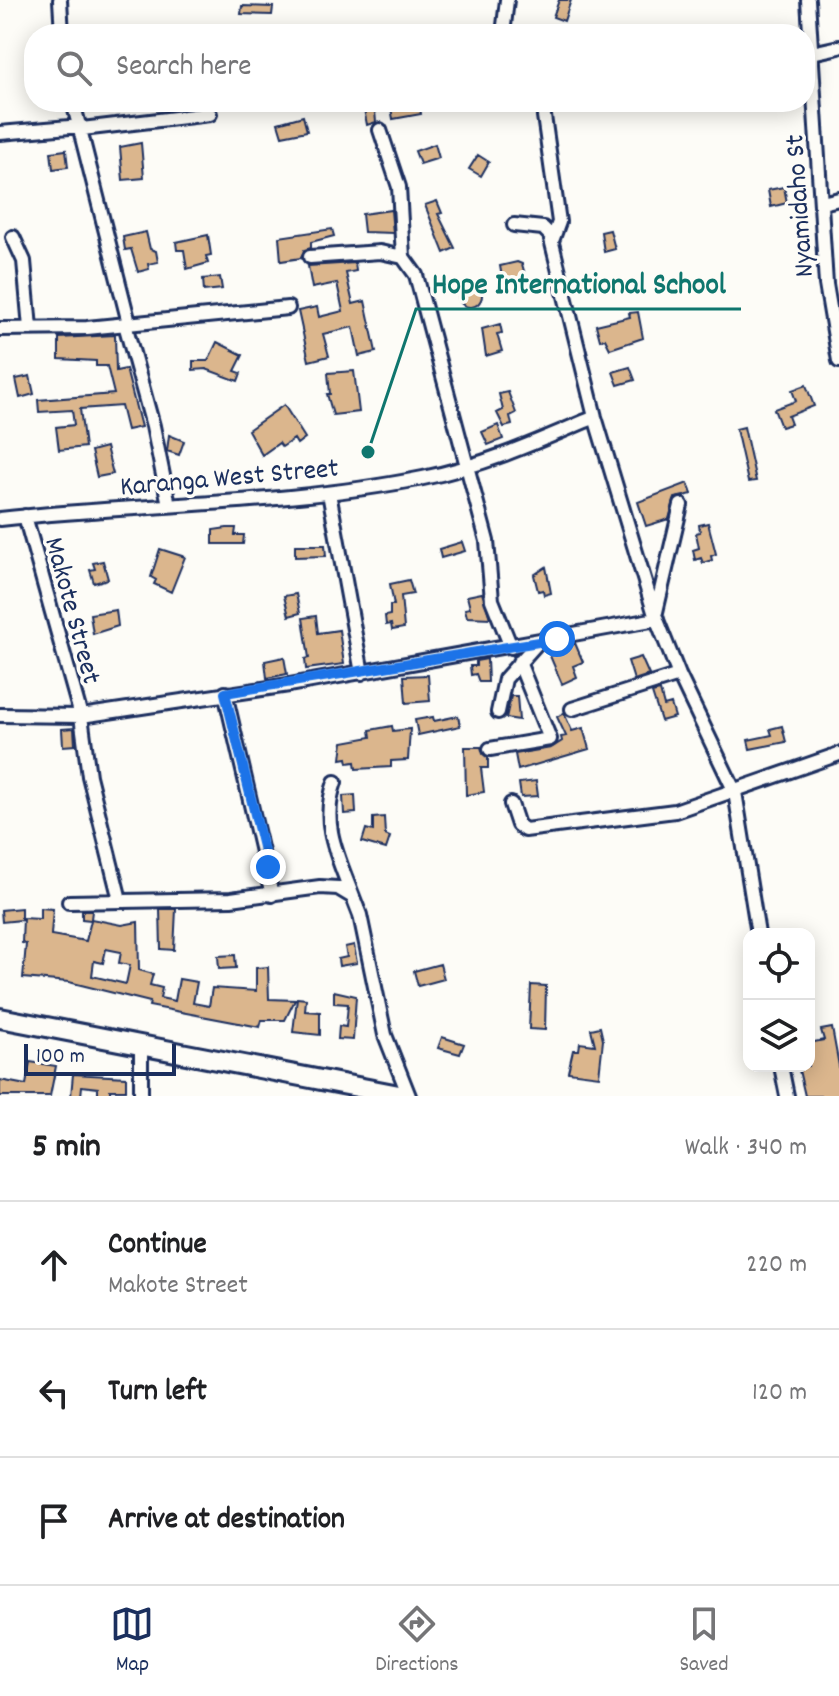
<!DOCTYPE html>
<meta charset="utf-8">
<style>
body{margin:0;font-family:Dekko,sans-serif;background:#f6f6f6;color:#202124}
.controls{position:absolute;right:24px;bottom:24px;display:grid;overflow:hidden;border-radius:16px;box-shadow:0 4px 20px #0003}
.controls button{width:72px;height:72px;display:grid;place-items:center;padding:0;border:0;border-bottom:2px solid #e0e0e0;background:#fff;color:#202124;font:40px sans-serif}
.scale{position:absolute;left:24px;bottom:20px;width:152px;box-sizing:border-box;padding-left:8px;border:4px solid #1b2f5e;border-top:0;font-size:22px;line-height:28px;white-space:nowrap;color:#1b2f5e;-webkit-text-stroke:6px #fdfcf7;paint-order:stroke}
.stop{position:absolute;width:24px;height:24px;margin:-18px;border:6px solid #1a73e8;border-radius:50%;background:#fff}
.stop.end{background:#1a73e8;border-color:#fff;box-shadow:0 2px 8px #0008}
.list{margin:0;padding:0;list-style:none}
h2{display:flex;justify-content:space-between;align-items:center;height:104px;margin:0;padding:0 32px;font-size:34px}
h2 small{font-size:26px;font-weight:400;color:#757577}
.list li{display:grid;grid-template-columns:52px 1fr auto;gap:24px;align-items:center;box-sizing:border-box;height:128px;padding:0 32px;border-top:2px solid #e0e0e0}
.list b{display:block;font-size:30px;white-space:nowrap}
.list p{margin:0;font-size:26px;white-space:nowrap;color:#757577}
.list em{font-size:26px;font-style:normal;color:#757577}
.icon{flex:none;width:44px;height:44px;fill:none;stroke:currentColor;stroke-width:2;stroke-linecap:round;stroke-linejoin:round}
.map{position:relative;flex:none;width:839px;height:1096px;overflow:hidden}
.search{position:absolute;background:#fff;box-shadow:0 4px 20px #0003;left:24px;right:24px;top:24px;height:88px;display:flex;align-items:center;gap:20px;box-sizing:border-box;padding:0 28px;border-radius:32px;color:#757577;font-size:30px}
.sheet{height:488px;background:#fff}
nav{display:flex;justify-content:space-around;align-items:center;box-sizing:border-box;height:112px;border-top:2px solid #e0e0e0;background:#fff;font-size:22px;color:#757577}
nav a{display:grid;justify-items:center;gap:4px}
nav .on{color:#1b2f5e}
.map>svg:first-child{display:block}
.building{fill:#dbb68d;stroke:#1b2f5e;stroke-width:2;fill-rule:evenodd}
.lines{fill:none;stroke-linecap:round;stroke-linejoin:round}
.minor-casing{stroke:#1b2f5e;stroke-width:18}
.highway-casing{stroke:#1b2f5e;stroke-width:24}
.minor{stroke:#fdfcf7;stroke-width:12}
.highway{stroke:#fdfcf7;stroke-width:18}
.route{stroke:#1a73e8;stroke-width:10}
.labels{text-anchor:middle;stroke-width:7;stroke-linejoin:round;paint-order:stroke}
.street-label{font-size:28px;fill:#1b2f5e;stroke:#fdfcf7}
.leader{fill:none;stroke:#0f766e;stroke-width:3}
.callout-dot{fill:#0f766e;stroke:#fdfcf7;stroke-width:3}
.callout-label{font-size:30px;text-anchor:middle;font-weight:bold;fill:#0f766e;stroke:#fdfcf7;stroke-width:7;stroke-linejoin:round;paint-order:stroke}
</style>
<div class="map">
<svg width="839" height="1096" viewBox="0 0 839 1096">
<rect width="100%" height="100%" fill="#fdfcf7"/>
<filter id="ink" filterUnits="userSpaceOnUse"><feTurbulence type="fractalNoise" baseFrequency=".0125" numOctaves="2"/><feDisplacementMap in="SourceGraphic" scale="16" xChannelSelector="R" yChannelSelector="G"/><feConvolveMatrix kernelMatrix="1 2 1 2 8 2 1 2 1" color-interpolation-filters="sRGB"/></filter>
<g filter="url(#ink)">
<path class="building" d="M559 0H571L564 21 553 17Z
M242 6 273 7 272 15 241 14Z
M390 102H419L421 114 393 119 391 108 375 111 376 122 367 125 363 104Z
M303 116 307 131 282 136 278 123Z
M141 143 144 178 123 180 120 147Z
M435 144 439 158 420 164 415 151Z
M66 150 68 167 53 169 51 152Z
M478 155 489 162 481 176 469 169Z
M784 187 787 203 771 207 768 190Z
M437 201 442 213 438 214 455 248 444 253 425 205Z
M391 210 393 233 364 232 362 214Z
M332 229 334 236 311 242V248L304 250 301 258 281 261 279 237Z
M610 230 615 249 604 252 601 232Z
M146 232 150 249 156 251 158 262 148 264 149 269 138 272 131 249 125 250 123 237Z
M208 235 211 255 206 256 208 263 187 269 184 250H177L176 242Z
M517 262 522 264 526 278 503 283 500 266Z
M355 263 356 271 346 273 353 304 365 301 376 352 359 356 353 327 323 334 329 356 309 361 298 311 317 307 319 317 343 311 337 283 312 288 308 266Z
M220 277 222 289 204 291 203 279Z
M458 295a12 12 0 1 1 24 0a12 12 0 1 1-24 0Z
M638 312 643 338 610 349 605 339 600 340 596 325 630 317 629 313Z
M500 324 502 333 497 334 502 351 486 356 482 329Z
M115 335 116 371 126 369 141 427 127 430 121 406 80 409 85 447 59 450 56 427 74 425 72 410 39 412 38 400 114 394 107 366H96V361L59 359V338Z
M217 342 243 355 235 371 241 373 238 381 206 369 193 370V361H208Z
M630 367 635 380 618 385 613 372Z
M354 371 359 412 333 415 327 394H330L328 373Z
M30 376 34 394 20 398 16 379Z
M806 385 814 406 788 416 791 424 781 427 774 409 796 401 792 390Z
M508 392 516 413 510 416 512 425 504 427 497 413 503 410 499 394Z
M284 405 305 438 297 444 294 439 282 447 279 443 262 455 248 430Z
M498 425 503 439 488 445 482 432Z
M744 427 756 481 748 482 736 429Z
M169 435 184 441 179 455 167 451Z
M106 447 113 474 97 477 91 451Z
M688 483 692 494 675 498 669 519 646 526 638 502Z
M708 523 716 554 711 556 712 560 703 563 701 558 695 560 693 550 699 548 696 533 700 532 699 525Z
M227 528H236L235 535H244L243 544H213V530Z
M462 542 465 551 441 558 439 549Z
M295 545H325L326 556 295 557Z
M160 549 185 557 171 592 154 584 156 580 151 577Z
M103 561 108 579 94 583 90 570 95 569 93 563Z
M546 567 551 593 544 595 543 590 538 591 534 575Z
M409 580 413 594 401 596 404 628 392 630 391 624 386 625 385 616 390 615V605H394L390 584Z
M482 593 490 618 467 617 465 609 470 608 467 596Z
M296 594 300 613 289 616 284 596Z
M116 610 118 626 93 634 90 614Z
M316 616 318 633 339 630 344 664 306 669 305 659 309 658 303 618Z
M575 643 583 662 573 666 577 677 562 684 550 656Z
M284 657 287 674 267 678 265 661Z
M641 657 649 675 634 680 628 661Z
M487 659 488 682H479L476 674 471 675 470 666H476V661Z
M428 675 430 701 406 703 404 676Z
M660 691 664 706 671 704 675 717 661 721 652 693Z
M511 696H517L519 720 506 718Z
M564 713 572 731 583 728 589 749 518 770 515 754 551 748 562 741 561 737 566 736 557 717Z
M458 716 460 726 418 735 415 720 433 717 434 721Z
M392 726 393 731 410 729 408 760 391 761V767L356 769 355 762 348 763 347 758 341 759 343 742 371 737 370 730Z
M782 726 786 742 750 749 748 740 772 735 770 729Z
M74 728 75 745 63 746 62 729Z
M465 747H481L483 754 488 758V768H481L484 792 466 795Z
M536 781 538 796 521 797 519 783Z
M355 795 356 813 344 814 343 796Z
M384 817 385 835 390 837 386 849 362 842 366 829 373 831V818Z
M21 908V920L2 922 1 910Z
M40 908 53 909 51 935 86 941 91 920 82 919V911H92L91 919 122 925 138 922 139 970 153 974 150 985 162 988 160 998 175 1001 179 979 197 982 193 1003 209 1006 212 988 256 991V968L268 967 269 999 295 1000 285 1020H262L260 1027 149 1006 150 1002 69 982 23 978 26 944 22 943 23 918 40 919ZM106 949 121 952 119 963 130 965 126 984 92 976 94 961 103 963Z
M160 909H176L174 950 161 949Z
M354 945 357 963 339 966 338 959 347 957 345 947Z
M235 955 236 968 219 969 218 956Z
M440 964 444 979 418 986 414 971Z
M531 985 546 986 545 1030 529 1029Z
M334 991 356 996 353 1040 338 1039 339 1026 346 1027 348 1004 334 1003Z
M297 998 306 999 305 1011 320 1012V1035L293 1032Z
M600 1027 603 1040 599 1076 568 1072 573 1050H579L580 1043 595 1045 591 1029Z
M832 1028 839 1066V1096H805L798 1066H809V1043L824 1040 821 1030Z
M442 1037 464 1044 460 1054 438 1048Z
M30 1062 56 1066 50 1096H0V1080L26 1085Z
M73 1074 126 1077V1090H110V1096H98V1088L82 1086 81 1096H71Z"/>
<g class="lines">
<g class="minor-casing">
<path id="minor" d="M60 0 62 34
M808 0 826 284 839 361
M503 34 507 0
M812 53 839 47
M73 102 129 323
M542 102 559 222 552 241
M82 129 210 114
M380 130 399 187 403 257
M0 133 81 126
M822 203 839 199
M514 225 543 228 550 235 595 417 655 615 679 675 735 792 758 934
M13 237 24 261 30 328
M310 257 380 252 403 257 416 275 487 541 492 600 511 647
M125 324 153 426 169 505
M0 329 87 328 288 308
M329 493 362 673
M25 516 81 716 289 685 657 619
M0 519C141 503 284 506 423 478 483 466 539 441 595 417
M656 612 681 505
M225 693 272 895
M572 709 679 675
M498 712 505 679 539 641
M0 715 81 716 89 776 120 900
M490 749 550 739 519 662
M335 782C320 824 338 857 353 897
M511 804 518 825 525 830 675 811 839 754
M69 902 231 899 320 887 338 888 353 897 360 915 385 1035 409 1096
M781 1066 787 1096
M141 1096V1046"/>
</g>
<g class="highway-casing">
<path id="highway" d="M0 1018 404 1096"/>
</g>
<use href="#minor" class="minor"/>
<use href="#highway" class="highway"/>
</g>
</g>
<g class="lines" filter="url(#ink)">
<path class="route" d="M268 867 225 693 557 639"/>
</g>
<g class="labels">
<g class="street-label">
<text transform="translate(797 206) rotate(-94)" y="10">Nyamidaho St</text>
<text transform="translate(229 475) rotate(-5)" y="10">Karanga West Street</text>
<text transform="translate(75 610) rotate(75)" y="10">Makote Street</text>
</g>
</g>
<path class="leader" d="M368 452L416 309H741"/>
<circle class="callout-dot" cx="368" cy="452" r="8"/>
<g class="callout-label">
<text x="579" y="293">Hope International School</text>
</g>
</svg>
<div class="controls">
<button><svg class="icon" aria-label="locate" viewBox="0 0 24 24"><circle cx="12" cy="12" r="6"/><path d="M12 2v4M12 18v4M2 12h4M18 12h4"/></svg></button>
<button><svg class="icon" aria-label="layers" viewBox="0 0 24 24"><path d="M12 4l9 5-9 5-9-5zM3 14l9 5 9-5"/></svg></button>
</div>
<div class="scale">100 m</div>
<div class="stop" style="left:557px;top:639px"></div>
<div class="stop end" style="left:268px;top:867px"></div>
<div class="search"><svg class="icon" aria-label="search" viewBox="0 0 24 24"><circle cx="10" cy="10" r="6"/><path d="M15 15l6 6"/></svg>Search here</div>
</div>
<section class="sheet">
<h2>5 min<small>Walk · 340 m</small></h2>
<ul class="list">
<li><svg class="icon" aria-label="ahead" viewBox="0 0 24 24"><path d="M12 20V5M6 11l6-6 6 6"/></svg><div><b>Continue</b><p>Makote Street</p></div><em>220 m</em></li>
<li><svg class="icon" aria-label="left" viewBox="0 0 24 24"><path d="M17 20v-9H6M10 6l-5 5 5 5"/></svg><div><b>Turn left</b></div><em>120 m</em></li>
<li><svg class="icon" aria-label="arrive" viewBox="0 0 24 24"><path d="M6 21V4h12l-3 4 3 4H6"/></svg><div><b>Arrive at destination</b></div></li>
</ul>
</section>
<nav>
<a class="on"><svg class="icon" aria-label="map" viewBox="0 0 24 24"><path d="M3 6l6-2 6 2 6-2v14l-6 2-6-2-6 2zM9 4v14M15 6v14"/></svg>Map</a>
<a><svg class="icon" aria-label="directions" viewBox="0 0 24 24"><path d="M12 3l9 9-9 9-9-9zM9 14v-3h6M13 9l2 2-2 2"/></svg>Directions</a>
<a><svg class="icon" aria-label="saved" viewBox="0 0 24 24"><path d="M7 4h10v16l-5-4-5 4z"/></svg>Saved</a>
</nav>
